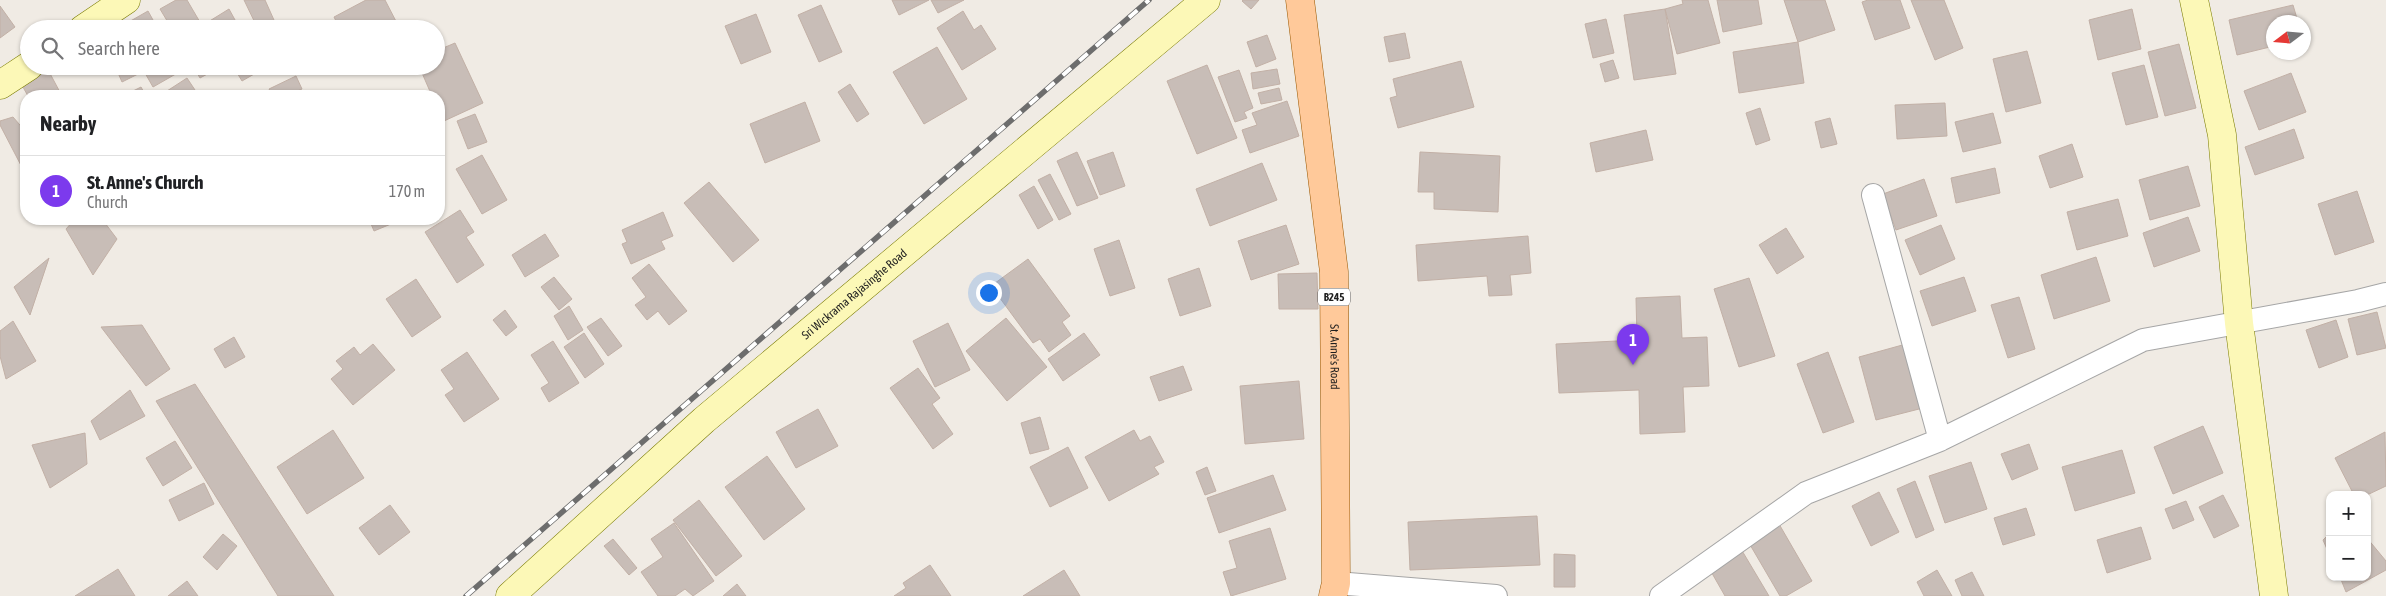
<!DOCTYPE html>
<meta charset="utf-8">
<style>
body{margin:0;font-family:"Asap Condensed",sans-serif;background:#f6f6f6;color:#202124}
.controls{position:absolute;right:15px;bottom:15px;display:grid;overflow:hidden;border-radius:10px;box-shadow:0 1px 4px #0004}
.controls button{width:45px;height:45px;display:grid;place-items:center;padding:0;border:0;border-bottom:1px solid #e0e0e0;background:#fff;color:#202124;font:25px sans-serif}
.compass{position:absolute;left:2266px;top:15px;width:45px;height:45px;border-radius:50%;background:#fff;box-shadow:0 1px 4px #0004;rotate:254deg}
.you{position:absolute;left:988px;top:292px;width:18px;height:18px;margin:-12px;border:4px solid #fff;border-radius:50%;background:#1a73e8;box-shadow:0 0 0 8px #1a73e833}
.badge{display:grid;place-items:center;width:32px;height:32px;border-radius:50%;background:#7c3aed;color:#fff;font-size:16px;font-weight:700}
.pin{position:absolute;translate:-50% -41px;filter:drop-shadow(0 1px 2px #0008)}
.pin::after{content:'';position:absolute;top:26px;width:18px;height:15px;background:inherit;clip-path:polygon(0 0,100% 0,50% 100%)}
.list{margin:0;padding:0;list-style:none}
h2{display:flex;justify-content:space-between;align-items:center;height:65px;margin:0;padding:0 20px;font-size:21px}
h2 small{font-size:16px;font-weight:400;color:#757577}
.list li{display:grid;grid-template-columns:32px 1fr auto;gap:15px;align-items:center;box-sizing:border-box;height:70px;padding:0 20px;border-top:1px solid #e0e0e0}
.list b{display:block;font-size:19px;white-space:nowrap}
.list p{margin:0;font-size:16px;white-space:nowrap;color:#757577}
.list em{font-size:16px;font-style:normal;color:#757577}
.icon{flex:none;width:28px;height:28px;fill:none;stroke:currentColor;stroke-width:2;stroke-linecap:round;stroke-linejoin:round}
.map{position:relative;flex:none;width:2386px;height:596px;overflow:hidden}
.search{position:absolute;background:#fff;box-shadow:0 1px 4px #0004;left:20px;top:20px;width:425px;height:55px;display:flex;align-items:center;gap:12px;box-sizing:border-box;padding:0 18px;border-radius:28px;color:#757577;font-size:19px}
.panel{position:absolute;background:#fff;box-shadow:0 1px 4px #0004;left:20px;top:90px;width:425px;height:135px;border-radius:20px}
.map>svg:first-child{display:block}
.building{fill:#c8bdb7;stroke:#c2b0a6}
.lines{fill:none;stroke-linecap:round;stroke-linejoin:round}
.street-casing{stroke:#a6a6a6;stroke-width:24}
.secondary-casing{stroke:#797a01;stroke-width:29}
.primary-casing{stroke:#995700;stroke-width:29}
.street{stroke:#fff;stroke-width:22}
.secondary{stroke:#fcf8b7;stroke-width:28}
.primary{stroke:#ffc99a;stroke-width:28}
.rail-casing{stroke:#6d6d6d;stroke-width:5.5}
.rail{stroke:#fff;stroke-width:4;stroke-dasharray:11;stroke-linecap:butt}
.labels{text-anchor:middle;stroke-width:4;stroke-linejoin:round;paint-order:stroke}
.shield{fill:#fff;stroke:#626262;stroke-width:1}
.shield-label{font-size:11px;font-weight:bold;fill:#1f1f1f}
.street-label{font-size:12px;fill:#1f1f1f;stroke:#fff}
</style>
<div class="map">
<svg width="2386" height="596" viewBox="0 0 2386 596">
<rect width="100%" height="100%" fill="#f0ebe4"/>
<path class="building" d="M176 0H187L204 29H172L160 9Z
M244 0H265L278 29H258Z
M366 0H385L400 29H340L334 17Z
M892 0H929L899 15Z
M931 0H964L938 13Z
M1243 0H1259L1251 9 1242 1Z
M1682 0H1708L1720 43 1677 54 1665 9 1683 4Z
M1717 0H1758L1762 24 1723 32Z
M1784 0H1825L1835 30 1798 42Z
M1868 0H1900L1910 28 1875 40 1862 2Z
M1911 0H1944L1963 48 1935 60Z
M821 5 842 52 819 62 798 15Z
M2293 5 2298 22H2274V46L2237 55 2229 20Z
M0 6 15 27 0 38Z
M229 9 240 29H212L208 22Z
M1665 9 1676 74 1634 80 1624 15Z
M2132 9 2141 49 2098 60 2089 20Z
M148 11 158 29H122L120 27Z
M963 11 974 30 981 25 996 49 962 70 937 28Z
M756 14 771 52 741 64 725 26Z
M1606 19 1614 53 1593 58 1585 24Z
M1405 33 1410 58 1389 62 1384 37Z
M1267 35 1276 59 1256 67 1247 42Z
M1798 42 1804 83 1739 93 1733 52Z
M455 43 483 103 444 121 439 110V96H432L419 66H436V51Z
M2179 44 2196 108 2165 116 2148 52Z
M937 47 967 99 924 124 893 72Z
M2027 51 2041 103 2006 112 1993 59Z
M1613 60 1619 78 1605 82 1600 64Z
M1461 61 1474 107 1398 128 1390 98 1397 96 1393 79Z
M1207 65 1237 138 1197 154 1167 81Z
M2144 65 2158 117 2126 125 2112 73Z
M43 66H46L62 96H28L19 80Z
M115 66H136L140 73 122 82Z
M141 66H179L181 71 153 87Z
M193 66H222L200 78Z
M233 66H268L242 81Z
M1277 69 1280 84 1253 89 1251 73Z
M1239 70 1253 108 1244 112 1247 118 1235 122 1218 77Z
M2291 73 2306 112 2259 130 2244 91Z
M296 76 302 89 285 96H273L269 89Z
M187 78 199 96H171L167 91Z
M850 84 869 114 857 122 838 92Z
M141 87 146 96H133L131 92Z
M1279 88 1282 100 1261 104 1258 93Z
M1287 101 1299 136 1250 153 1242 130 1257 125 1252 113Z
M805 102 820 141 765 163 750 124Z
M1945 103 1947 136 1897 139 1895 105Z
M1760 108 1770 140 1756 145 1746 113Z
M1993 113 2001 143 1963 152 1955 122Z
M475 114 487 142 468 149 457 121Z
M13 117 26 132V175L0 125V121Z
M1830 118 1837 144 1821 148 1815 122Z
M2294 129 2304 158 2255 175 2245 147Z
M1646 130 1653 160 1596 172 1590 143Z
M2072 144 2083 177 2050 188 2039 156Z
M1077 152 1098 198 1077 206 1057 161Z
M1113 152 1125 186 1100 195 1087 161Z
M1420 152 1500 156 1498 212 1434 209V192H1418Z
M482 155 507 200 482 214 456 169Z
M1262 163 1277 200 1210 226 1196 189Z
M2188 166 2200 206 2150 220 2139 180Z
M1995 168 2000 193 1956 203 1951 178Z
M1050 174 1071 214 1059 220 1038 180Z
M1924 179 1937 216 1896 230 1883 194Z
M709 182 759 240 733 262 684 203Z
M1034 186 1053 220 1038 229 1019 195Z
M2357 191 2374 242 2335 255 2318 204Z
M2118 199 2128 236 2077 250 2067 212Z
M460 210 474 232 466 237 484 265 457 283 425 232Z
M663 212 673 236 661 241 665 249 631 264 622 244 627 242 622 230Z
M2188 217 2200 251 2154 267 2143 233Z
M75 219H102L117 239 93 275 66 229Z
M369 219H403L374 231Z
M1286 225 1299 264 1251 280 1238 241Z
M1941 225 1955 259 1920 275 1905 240Z
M1786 228 1804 257 1777 274 1759 245Z
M545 234 559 256 525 277 512 255Z
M1528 236 1531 273 1510 275 1512 295 1489 296 1487 276 1418 281 1416 245Z
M1119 240 1135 288 1110 296 1094 249Z
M2096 257 2110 301 2054 319 2041 275Z
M49 258 30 315 14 287Z
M1028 259 1070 316 1062 322 1071 335 1049 352 1040 339 1033 343 991 286Z
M649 264 687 311 669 325 658 311 647 320 635 305 646 297 632 278Z
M1199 268 1211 306 1180 316 1168 279Z
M1317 273 1318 309H1279L1278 274Z
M554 277 572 299 559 310 541 287Z
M1964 277 1976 311 1932 326 1920 291Z
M1749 278 1775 356 1739 367 1714 289Z
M416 279 441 317 412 337 386 299Z
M1680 296 1682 338 1707 337 1709 386 1683 387 1685 432 1640 434 1639 390 1559 393 1556 344 1637 340 1636 298Z
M2019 297 2035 349 2008 358 1991 305Z
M569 306 583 330 568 340 554 316Z
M505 310 517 327 506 336 493 320Z
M2377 312 2386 348 2357 355 2348 319Z
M601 318 622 346 608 356 587 327Z
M1006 318 1047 367 1007 401 966 351Z
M2336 320 2348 357 2319 368 2306 330Z
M13 321 36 361 6 379 0 356V331Z
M948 323 970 370 935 387 913 341Z
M142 325 170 369 146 386 101 327Z
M584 333 604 364 585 378 564 347Z
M1084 333 1100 355 1063 381 1048 359Z
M234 337 245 357 225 368 214 349Z
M553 341 579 383 549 402 541 388 549 383 531 355Z
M373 344 395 370 353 405 331 379 343 369 336 361 354 347 360 355Z
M1906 344 1923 408 1876 420 1859 357Z
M467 352 499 399 464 422 445 395 454 389 441 370Z
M1828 352 1854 422 1823 433 1797 364Z
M1183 366 1192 390 1159 401 1150 377Z
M918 368 940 398 932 404 953 434 933 449 890 388Z
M1299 381 1304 439 1245 444 1240 386Z
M195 384 334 596H278L156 401Z
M130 390 145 416 100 440 91 421Z
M818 409 838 446 796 468 776 432Z
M1040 417 1049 449 1030 454 1021 423Z
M2203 426 2223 473 2173 494 2154 447Z
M333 430 364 478 307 514 277 467Z
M1134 430 1140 441 1150 436 1164 462 1154 467 1159 474 1109 501 1085 457Z
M2385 432 2386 486 2367 495H2354L2335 458Z
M85 433 87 464 50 488 32 445Z
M175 441 192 468 163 486 146 458Z
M2029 444 2038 469 2012 480 2001 454Z
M1068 447 1088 488 1050 507 1030 467Z
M2122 450 2135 493 2075 511 2062 467Z
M767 456 805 509 764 540 725 487Z
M1971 462 1987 509 1945 523 1929 476Z
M1207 467 1216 491 1205 495 1196 472Z
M1273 475 1286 510 1219 533 1207 498Z
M1915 481 1934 530 1916 538 1897 489Z
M204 483 214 504 179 521 169 500Z
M1879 492 1899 532 1871 546 1852 506Z
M2223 495 2239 526 2214 538 2199 507Z
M699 500 742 556 716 576 673 520Z
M2186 501 2194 520 2173 529 2165 509Z
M390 505 410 532 379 555 359 528Z
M2026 508 2035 535 2003 545 1994 518Z
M1537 516 1540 565 1410 570 1408 522Z
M674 523 714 581 693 596 685 589 675 596H658L641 572 663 557 651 539Z
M1779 524 1812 581 1786 596H1780L1749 543Z
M2141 527 2151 559 2107 573 2097 540Z
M1270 528 1286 579 1231 596 1223 572 1237 568 1229 541Z
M2330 533V556L2323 540Z
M223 534 237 546 217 570 203 557Z
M2367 538 2386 561V570L2346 592 2340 577H2367Z
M613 539 637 568 629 575 604 546Z
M1741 549 1769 596H1725L1709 568Z
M1554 554 1575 555V587H1554Z
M930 565 951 596H894L906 588 903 583Z
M118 569 135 596H75Z
M1064 570 1080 596H1023Z
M1937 570 1952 596H1924L1917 582Z
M1972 572 1984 596H1962L1955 580Z
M187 581 198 596H168Z
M737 584 746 596H723Z"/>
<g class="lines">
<g class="street-casing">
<path id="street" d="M1873 195 1940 440
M1336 583 1496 596
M1661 596 1806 493 1940 440 2143 340 2358 301 2386 294"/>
</g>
<g class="secondary-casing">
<g id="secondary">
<path d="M2194 0 2222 135 2239 323 2274 596"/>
<path d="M83 29 126 0"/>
<path d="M0 85 29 66"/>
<path id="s1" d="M510 596 704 420 1206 0"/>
</g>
</g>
<g class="primary-casing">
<g id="primary">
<path id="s2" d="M1300 0 1334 272 1336 583 1333 596"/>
</g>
</g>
<use href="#street" class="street"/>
<use href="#secondary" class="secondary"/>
<use href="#primary" class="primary"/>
<g class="rail-casing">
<path id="rail" d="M466 596 1149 0"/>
</g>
<use href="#rail" class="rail"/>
</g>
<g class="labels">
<rect class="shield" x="1318" y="288.5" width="32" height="17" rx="4"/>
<g class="shield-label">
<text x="1334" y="301">B245</text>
</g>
<g class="street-label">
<text dy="4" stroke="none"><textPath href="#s1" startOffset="458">Sri Wickrama Rajasinghe Road</textPath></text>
<text dy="4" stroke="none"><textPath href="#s2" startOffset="359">St. Anne's Road</textPath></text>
</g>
</g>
</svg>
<div class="controls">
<button>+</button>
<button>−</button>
</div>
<svg class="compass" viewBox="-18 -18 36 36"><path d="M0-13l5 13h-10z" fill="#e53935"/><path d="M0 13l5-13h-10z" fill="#757577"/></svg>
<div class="you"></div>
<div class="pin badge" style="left:1633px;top:365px">1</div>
<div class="search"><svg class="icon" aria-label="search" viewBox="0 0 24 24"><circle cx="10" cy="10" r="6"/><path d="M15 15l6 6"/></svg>Search here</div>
<section class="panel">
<h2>Nearby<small></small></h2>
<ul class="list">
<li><span class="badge">1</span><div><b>St. Anne's Church</b><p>Church</p></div><em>170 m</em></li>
</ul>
</section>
</div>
